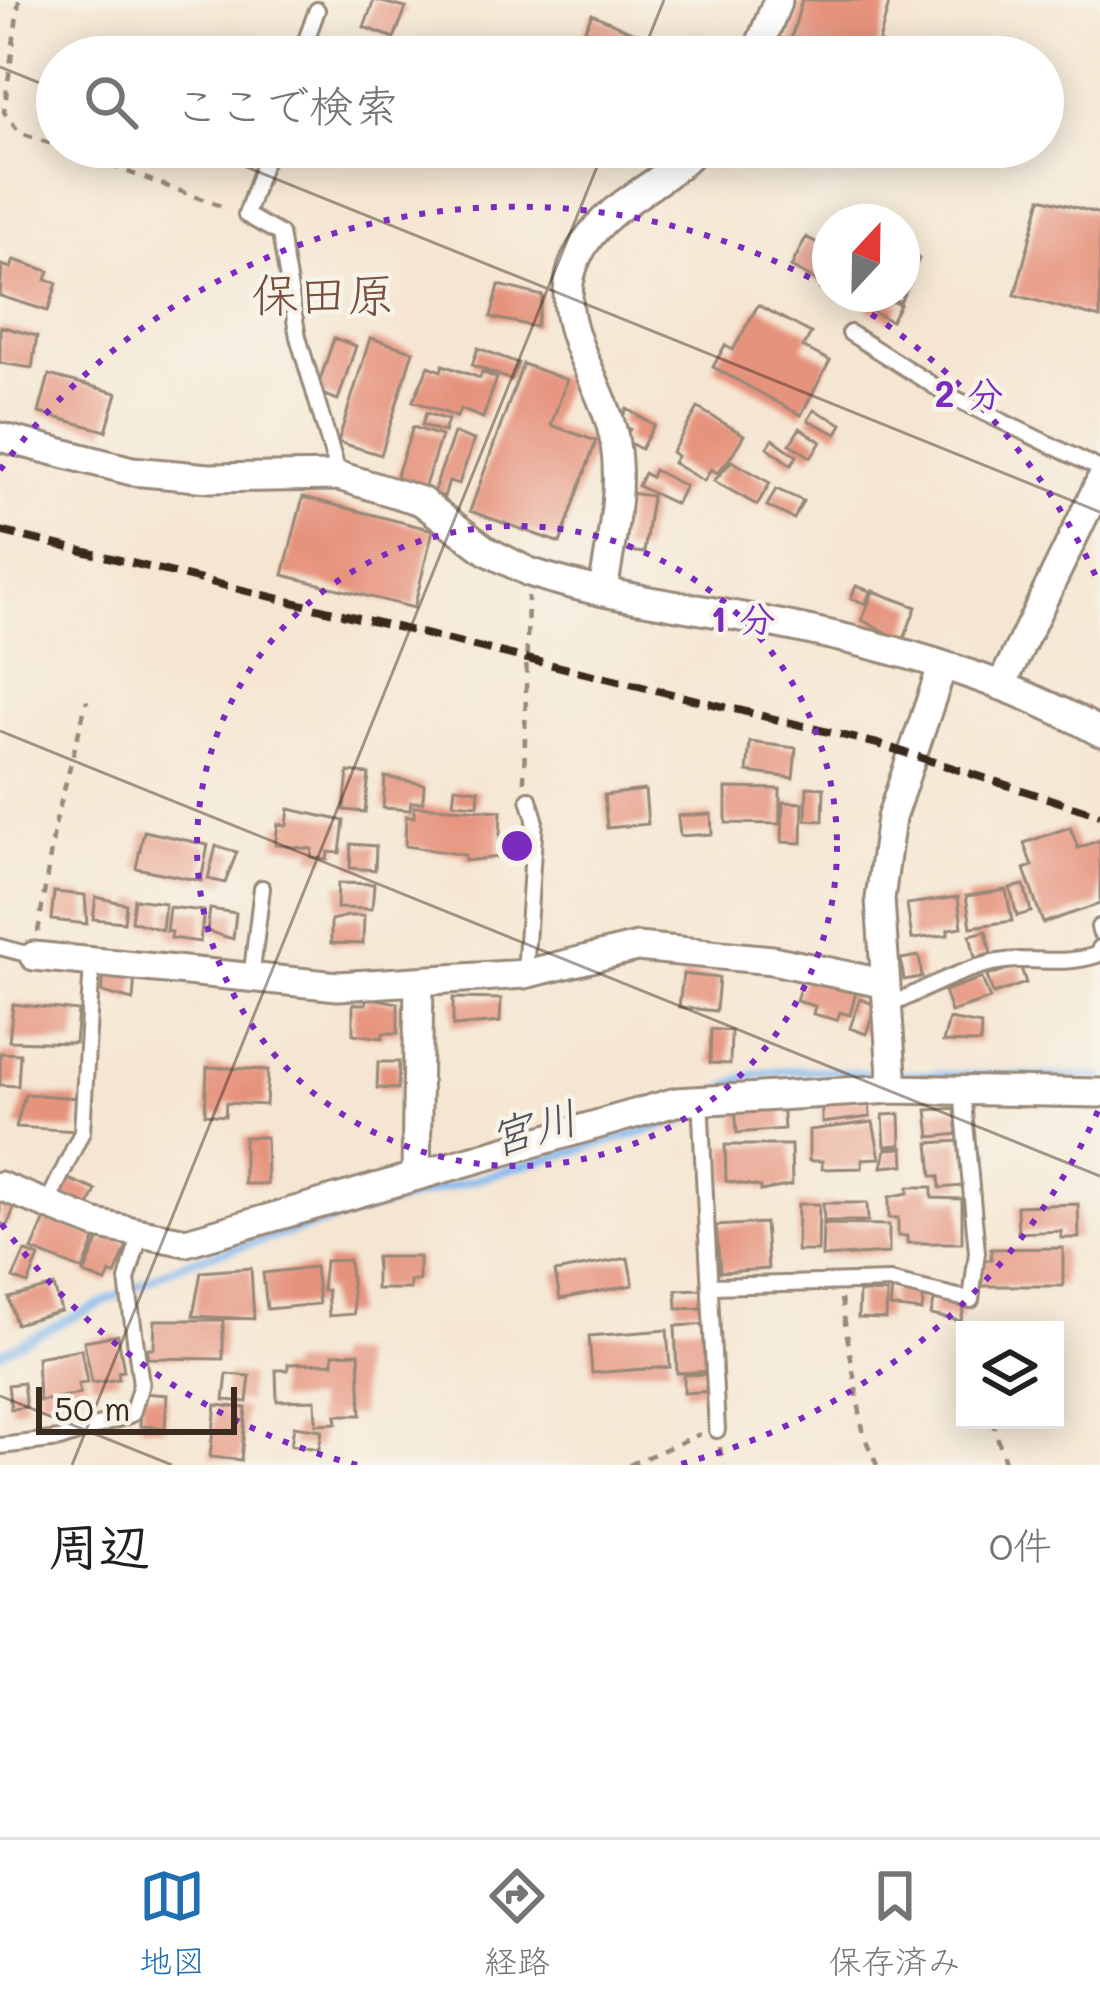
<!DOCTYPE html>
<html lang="ja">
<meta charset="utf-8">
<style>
body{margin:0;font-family:Mali,"Klee One",sans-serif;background:#f2f2f2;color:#202124}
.controls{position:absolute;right:36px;bottom:36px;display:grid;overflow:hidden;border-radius:0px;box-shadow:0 6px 30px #0003}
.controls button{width:108px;height:108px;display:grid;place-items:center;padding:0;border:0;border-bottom:3px solid #e0e0e0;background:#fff;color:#202124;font:60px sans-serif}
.compass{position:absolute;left:812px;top:204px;width:108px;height:108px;border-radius:50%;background:#fff;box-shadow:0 6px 30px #0003;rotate:22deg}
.scale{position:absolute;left:36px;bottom:30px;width:201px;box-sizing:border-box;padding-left:12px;border:6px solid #3b2a1e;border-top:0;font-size:33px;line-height:42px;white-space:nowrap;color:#3b2a1e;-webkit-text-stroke:9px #f7f3e8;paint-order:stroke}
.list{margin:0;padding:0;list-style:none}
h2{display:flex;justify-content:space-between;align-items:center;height:156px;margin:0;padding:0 48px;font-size:51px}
h2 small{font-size:39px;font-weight:400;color:#757577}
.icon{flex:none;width:66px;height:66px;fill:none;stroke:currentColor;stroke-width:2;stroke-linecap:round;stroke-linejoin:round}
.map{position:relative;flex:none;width:1100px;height:1465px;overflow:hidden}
.search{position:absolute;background:#fff;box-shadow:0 6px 30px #0003;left:36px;right:36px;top:36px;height:132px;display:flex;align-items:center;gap:30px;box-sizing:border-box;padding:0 42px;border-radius:66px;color:#757577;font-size:45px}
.sheet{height:372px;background:#fff}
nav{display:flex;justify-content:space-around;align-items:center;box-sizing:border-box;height:168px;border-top:3px solid #e0e0e0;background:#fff;font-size:33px;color:#757577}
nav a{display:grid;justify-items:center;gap:6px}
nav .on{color:#1f6fb2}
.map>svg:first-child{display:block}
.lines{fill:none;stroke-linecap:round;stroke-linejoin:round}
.stream{stroke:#7fb7ef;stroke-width:8}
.building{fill:#e6937d}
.lane-casing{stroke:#988878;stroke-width:20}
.street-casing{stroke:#988878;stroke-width:33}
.path{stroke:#988878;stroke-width:4.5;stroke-dasharray:9 9;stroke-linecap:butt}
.lane{stroke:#fff;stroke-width:14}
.street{stroke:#fff;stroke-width:27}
.rail{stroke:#3b2a1e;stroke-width:8;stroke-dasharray:18 9;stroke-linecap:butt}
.ticks{fill:none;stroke:#3b2a1e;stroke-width:3;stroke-opacity:0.45}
.ring{fill:none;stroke:#7b2cbf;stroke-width:6;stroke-dasharray:6 12}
.labels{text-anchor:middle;stroke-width:9;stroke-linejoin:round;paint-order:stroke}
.water-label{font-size:45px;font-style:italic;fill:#4f545d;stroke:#f7f3e8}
.quarter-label{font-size:48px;fill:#774f3f;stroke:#f7f3e8}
.centre{fill:#7b2cbf;stroke:#f7f3e8;stroke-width:6}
.ring-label{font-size:36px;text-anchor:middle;font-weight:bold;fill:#7b2cbf;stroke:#f7f3e8;stroke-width:9;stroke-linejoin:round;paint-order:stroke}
</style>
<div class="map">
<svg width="1100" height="1465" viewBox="0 0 1100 1465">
<rect width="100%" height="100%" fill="#f7f3e8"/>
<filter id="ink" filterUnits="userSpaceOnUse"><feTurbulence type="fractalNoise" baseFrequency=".00833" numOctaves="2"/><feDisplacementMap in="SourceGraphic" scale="24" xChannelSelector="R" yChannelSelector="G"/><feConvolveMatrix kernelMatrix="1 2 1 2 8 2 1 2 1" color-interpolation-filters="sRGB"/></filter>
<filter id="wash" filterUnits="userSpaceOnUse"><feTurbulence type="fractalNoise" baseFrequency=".004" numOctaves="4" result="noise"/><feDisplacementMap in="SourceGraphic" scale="48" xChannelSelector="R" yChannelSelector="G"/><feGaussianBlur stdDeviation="2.7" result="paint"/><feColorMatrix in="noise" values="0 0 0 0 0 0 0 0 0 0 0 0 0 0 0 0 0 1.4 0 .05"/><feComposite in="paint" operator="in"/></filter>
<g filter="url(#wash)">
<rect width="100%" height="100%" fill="#f5e6d2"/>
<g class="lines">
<path class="stream" d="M900 1074 1100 1077
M724 1089C762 1059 838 1074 885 1074
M0 1353 186 1262 684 1120 697 1109"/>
</g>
<g id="blocks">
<path class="building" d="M374 0 406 8 394 38 364 27Z
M802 0H890L875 57H770L774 42 789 46Z
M592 14 645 38 644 57H591L575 50Z
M605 147H634L629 158Z
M1041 198 1100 214V318L1015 295Z
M806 237 830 250V288L791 267Z
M904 244 919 259 908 280 902 277Z
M14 260 49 271 46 280 57 283 48 311 0 296 2 265 11 268Z
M902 279 910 283 900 302 884 294H902Z
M499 285 543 296 536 327 491 317Z
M875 294 900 305 891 321 867 309Z
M758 305 811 333 803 347 830 361 801 415 713 367 725 345 733 350Z
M0 326 37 336 32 368 0 363Z
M334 338 356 346 338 400 316 392Z
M370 338 413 351 381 455 338 442Z
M478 348 518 363 511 380 472 365Z
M523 364 567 380 551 425 596 441 560 543 470 511Z
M443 365 480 378 482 372 497 378 483 418 460 409 457 417 413 401 429 366 441 371Z
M49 375 117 393 106 431 39 413Z
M698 408 744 435 728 461 717 473 711 469 704 481 673 463 677 456 672 452Z
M627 409 654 425 641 449 624 440 630 429 619 423Z
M814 410 842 424 837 434 808 420Z
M426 413 448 420 444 432 422 425Z
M413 427 441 436 424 489 395 480Z
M800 428 821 442 811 457 790 444Z
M454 433 474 440 459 484 449 481 444 497 433 493Z
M773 439 797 456 791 465 767 447Z
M732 461 770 483 757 505 714 481Z
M654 470 685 486 676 504 638 486 644 473 651 477Z
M776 489 803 501 794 519 767 506Z
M629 493 652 496 644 553 621 550Z
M303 497 433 530 414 608 283 575Z
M856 586 870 591 866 604 851 598Z
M873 591 916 607 903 641 862 620Z
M750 742 796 748 793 778 747 772Z
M348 772 369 774 365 812 344 810Z
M385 777 424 784 423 802H411L410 810 383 808Z
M455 787 479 790 478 805 453 803Z
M807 787 824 788 823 821 806 820Z
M726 788 780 789V824L726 823Z
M645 790 648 824 607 828 604 795Z
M783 802 803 803 802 843 782 842Z
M414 806 501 811 499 857 465 861V855L405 846 406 816 414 817Z
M289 809 344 821 340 853 328 852 327 860 311 857 312 849 275 845 278 824 287 825Z
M711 814 712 834 680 836 678 816Z
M1070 827 1078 848 1100 840V904L1043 923 1024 869 1032 866 1024 843Z
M144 831 208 845 201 881 136 868Z
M351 844 376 846 375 870 350 868Z
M216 846 237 852 225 883 208 879Z
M338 883 374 884 372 909 337 908Z
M1024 885 1031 912 1017 916 1010 888Z
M1006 890 1012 921 971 927 966 896Z
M54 892 85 895 87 924 51 920Z
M96 897 126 904 124 922 93 919Z
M958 897 962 927 948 929V935L912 939 907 904Z
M134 899 165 903 162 930 131 921Z
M169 907 204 911 200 942 171 938 172 932 166 931Z
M210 909 236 913 233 939 207 931Z
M348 916H364L363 944 331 943V920Z
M986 931 991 954 975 958 970 935Z
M919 956 922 977 904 980 901 959Z
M1020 965 1026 983 993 994 987 976Z
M104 971 135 973 133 1000 102 992Z
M683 974 719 978 716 1011 679 1007Z
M804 974 857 988 850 1015 840 1012 837 1020 813 1014 815 1006 796 1001Z
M982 978 990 999 951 1012 944 991Z
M366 997 398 1003V1033H383V1038L353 1034V1004H366Z
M453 998 501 999 500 1022 453 1026Z
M860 999 876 1005 866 1034 850 1028Z
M13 1004 78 1011 75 1043 9 1041Z
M949 1019 981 1025 980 1043 943 1042Z
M711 1029 731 1031 730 1064 710 1063Z
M0 1053 20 1054 18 1086 0 1085Z
M378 1062H399L398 1089 377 1088Z
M207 1067 268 1070 266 1105 226 1103 225 1116 205 1114Z
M25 1094 78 1098 76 1131 16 1127Z
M869 1098 870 1117 822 1123V1100Z
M782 1100 784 1129 737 1133 735 1104Z
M958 1108 960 1134 930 1137 927 1110Z
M900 1114 901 1145 885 1146 883 1115Z
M873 1122 880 1158 862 1159V1168L822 1169V1161H809V1130Z
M244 1137H266L267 1184H244Z
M960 1141 963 1186 940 1188 939 1176H932L929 1143Z
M725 1145H791L792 1185 761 1191V1187L726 1181Z
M903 1148 904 1165 882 1167 886 1149Z
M68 1179 96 1190 87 1210 59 1199Z
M908 1187H932V1198L962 1199V1243H907V1236H898V1218H889V1197L908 1193Z
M0 1197 16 1204 7 1226 0 1223Z
M823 1203H867L868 1221H824Z
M798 1204H819L818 1251H797Z
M1078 1204 1079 1238H1061V1231L1018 1233 1017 1206Z
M46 1217 96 1237 83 1270 32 1250Z
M765 1223 768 1269 720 1272 716 1226Z
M823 1224 889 1225V1253L822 1257Z
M114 1237 128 1243 115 1275 110 1273 106 1282 84 1274 98 1241Z
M1063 1248V1286H982V1260H991V1249Z
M25 1251 39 1257 28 1284 13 1278Z
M376 1257H419V1281H410V1289H376Z
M628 1258 633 1285 560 1299 555 1272Z
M349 1260 354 1314 329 1316 327 1290H322L325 1261Z
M315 1267 319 1304 267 1309 263 1273Z
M251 1268 254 1319 193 1316 201 1272Z
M54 1286 61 1311 16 1324 9 1298Z
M702 1289V1308L677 1309 676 1290Z
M892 1289 924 1293 922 1311 890 1307Z
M859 1292 887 1293 886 1319 858 1318Z
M935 1297 965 1303 961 1321 931 1315Z
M155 1320H223V1359L147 1358 148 1348H154Z
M709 1324 712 1371 677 1373 675 1326Z
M667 1330 670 1367 592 1373 589 1336Z
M118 1335 124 1371 118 1372 119 1379 92 1383 84 1341Z
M81 1349 87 1383 78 1384 80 1394 39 1401 37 1357Z
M359 1353 361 1415H336L337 1423 316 1424 315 1400 277 1401 276 1370H288V1364L333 1363V1354Z
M227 1374 250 1376 247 1402 224 1400Z
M712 1374 713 1391 684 1393V1375Z
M23 1383 26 1407 11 1409 8 1385Z
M142 1393 167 1395 165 1428 140 1426Z
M216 1405 246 1408 241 1460 210 1457Z
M294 1426 322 1430 319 1449 291 1445Z"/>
</g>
</g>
<g filter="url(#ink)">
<use href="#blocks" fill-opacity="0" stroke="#988878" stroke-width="3"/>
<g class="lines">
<g class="lane-casing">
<path id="lane" d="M300 57 317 10
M269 147 246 215 280 234 298 337 339 476
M850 333 950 396 1100 469
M1099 927 1100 932
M0 947 34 956
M525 974 535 819 529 799
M251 979 262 888
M884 1008C924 990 976 959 1021 960 1050 960 1068 964 1097 955L1100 948
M700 1098 717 1430
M46 1206 82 1132 92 963
M712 1286 890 1281 971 1300 977 1252 962 1090
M0 1446 60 1439 132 1414 141 1384 127 1280 140 1235"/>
</g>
<g class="street-casing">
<path id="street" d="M755 57 778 0
M0 437 132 471 209 478 339 476 421 501 487 551 529 572C602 596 678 605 753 619 870 641 996 673 1100 732
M603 592C610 543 623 494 615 444 605 376 537 313 585 243 613 200 664 185 697 147
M1001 686 1100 482
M34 956 338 986 525 974 637 947 772 960 882 983
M893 1089 880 899 891 818 942 667
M416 1175 419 981
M0 1186 96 1224 186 1242 676 1102 893 1089 1100 1093"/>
</g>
<path class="path" d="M19 0 4 112 19 132 57 146
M60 147 229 209
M524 782 528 596
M38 932 55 825 87 700
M841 1299 864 1436 877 1465
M992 1420 1006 1465
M720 1447 723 1465
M629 1465 700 1434"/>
<use href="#lane" class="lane"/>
<use href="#street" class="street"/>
<path class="rail" d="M0 531 878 744 1100 815"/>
</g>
</g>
<path class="ticks" d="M641 57 664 0M0 67 57 90M197 147 1100 512M0 731 1100 1176M0 1396 172 1465M72 1465 605 147"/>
<g class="ring">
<circle cx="517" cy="846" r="320"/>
<path d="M1098 1111A639 639 0 0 1 677 1465M357 1465A639 639 0 0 1 0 1222M0 470A639 639 0 0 1 827 287M841 295A639 639 0 0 1 1098 581"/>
</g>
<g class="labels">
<g class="water-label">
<text transform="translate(533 1128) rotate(-16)" y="16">宮川</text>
</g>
<g class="quarter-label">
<text x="323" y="312">保田原</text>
</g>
</g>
<circle cx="517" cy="846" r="18" class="centre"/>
<g class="ring-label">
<text x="969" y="407">2 分</text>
<text x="743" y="632">1 分</text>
</g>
</svg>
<div class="controls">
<button><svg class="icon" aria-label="layers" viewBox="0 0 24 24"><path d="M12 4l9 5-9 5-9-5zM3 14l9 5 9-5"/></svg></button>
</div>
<svg class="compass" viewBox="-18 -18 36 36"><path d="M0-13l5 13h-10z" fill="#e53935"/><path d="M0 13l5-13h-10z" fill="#757577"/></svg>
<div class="scale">50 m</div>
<div class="search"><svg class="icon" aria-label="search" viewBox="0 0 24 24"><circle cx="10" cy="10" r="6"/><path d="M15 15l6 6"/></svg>ここで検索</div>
</div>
<section class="sheet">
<h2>周辺<small>0件</small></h2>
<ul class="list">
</ul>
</section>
<nav>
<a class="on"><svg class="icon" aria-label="map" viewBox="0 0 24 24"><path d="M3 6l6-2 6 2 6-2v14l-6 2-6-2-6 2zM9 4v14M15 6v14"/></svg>地図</a>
<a><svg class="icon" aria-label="directions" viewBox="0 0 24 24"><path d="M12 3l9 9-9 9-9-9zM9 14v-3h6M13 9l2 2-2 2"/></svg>経路</a>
<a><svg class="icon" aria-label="saved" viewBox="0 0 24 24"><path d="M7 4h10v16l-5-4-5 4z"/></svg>保存済み</a>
</nav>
